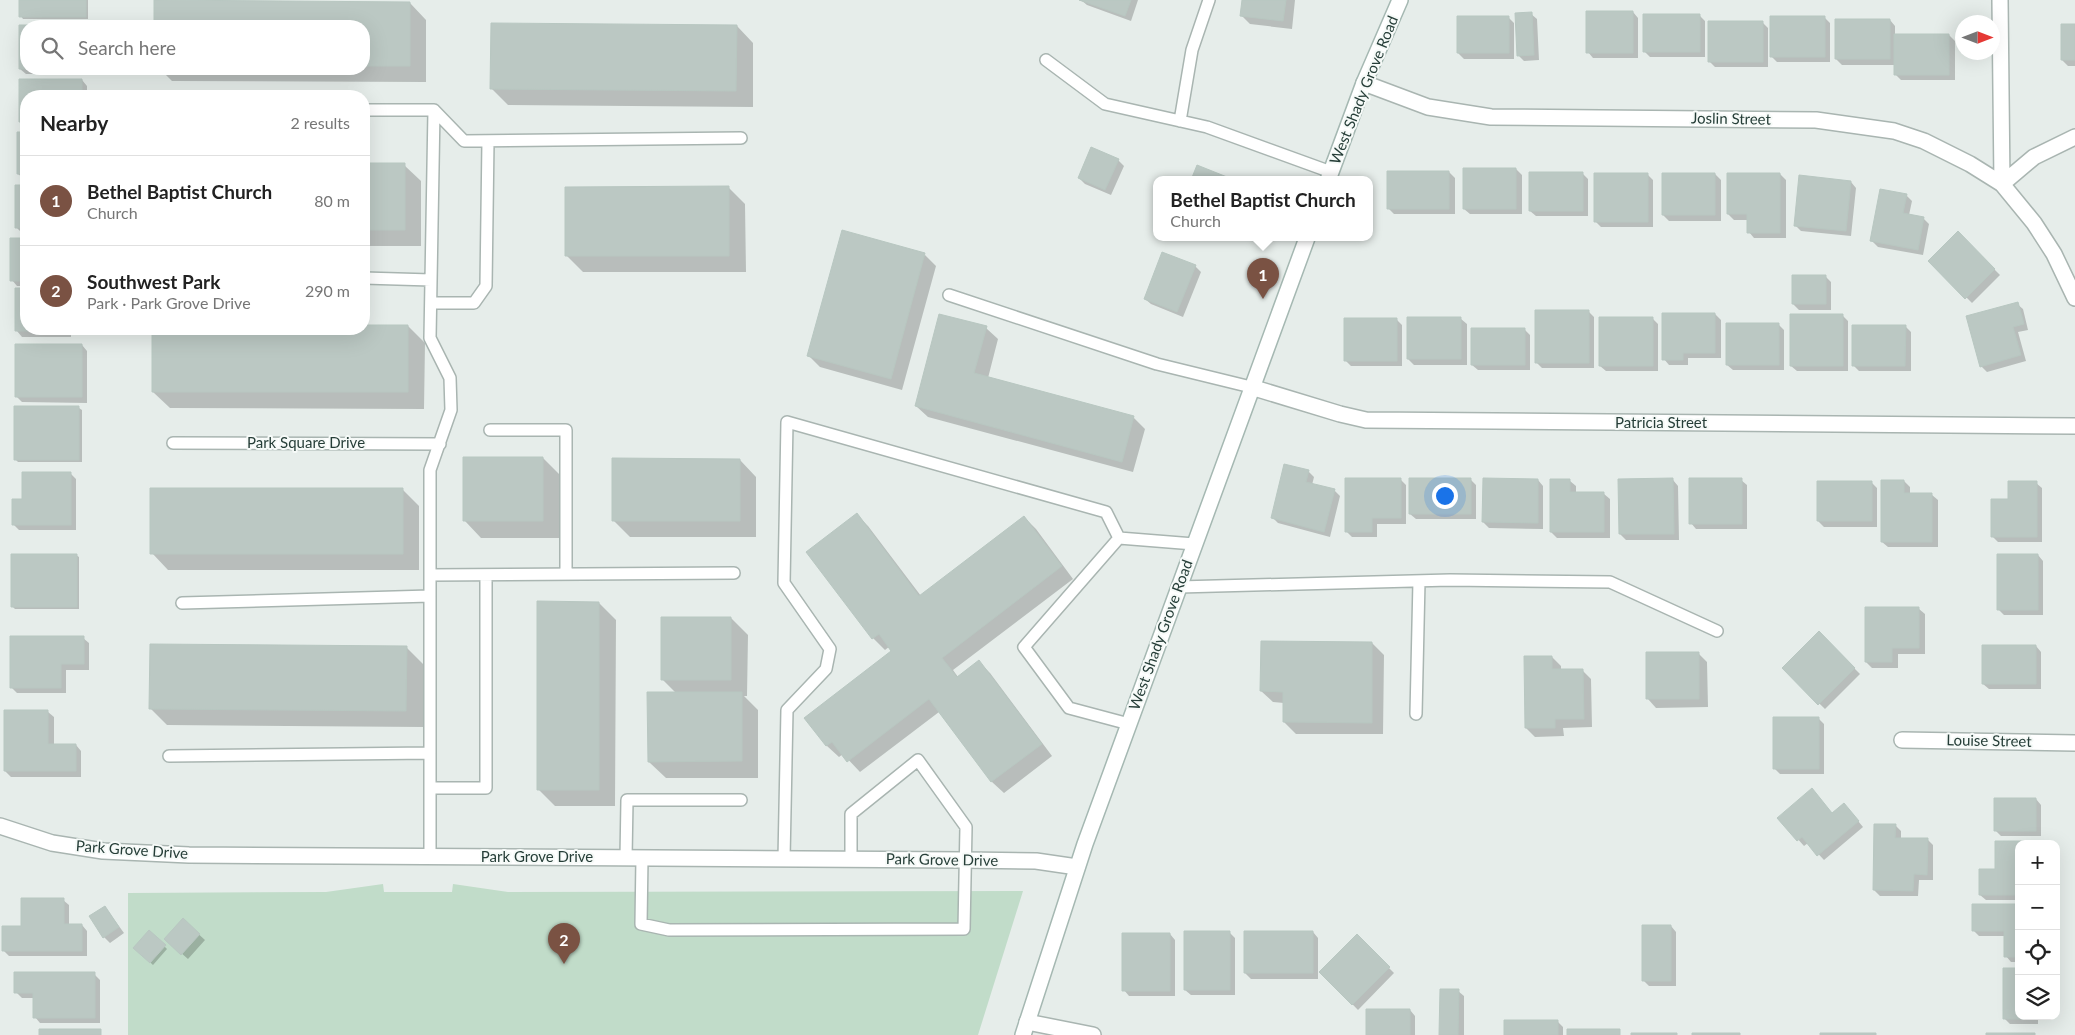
<!DOCTYPE html>
<meta charset="utf-8">
<style>
body{margin:0;font-family:Lato,sans-serif;background:#f6f6f6;color:#222}
.controls{position:absolute;right:15px;bottom:15px;display:grid;overflow:hidden;border-radius:10px;box-shadow:0 5px 20px #0002}
.controls button{width:45px;height:45px;display:grid;place-items:center;padding:0;border:0;border-bottom:1px solid #e0e0e0;background:#fff;color:#222;font:25px sans-serif}
.compass{position:absolute;left:1955px;top:15px;width:45px;height:45px;border-radius:50%;background:#fff;box-shadow:0 5px 20px #0002;rotate:90deg}
.you{position:absolute;left:1444px;top:495px;width:18px;height:18px;margin:-12px;border:4px solid #fff;border-radius:50%;background:#1a73e8;box-shadow:0 0 0 8px #1a73e833}
.badge{display:grid;place-items:center;width:32px;height:32px;border-radius:50%;background:#7a5243;color:#fff;font-size:16px;font-weight:700}
.pin{position:absolute;translate:-50% -41px;filter:drop-shadow(0 1px 2px #0008)}
.pin::after{content:'';position:absolute;top:26px;width:18px;height:15px;background:inherit;clip-path:polygon(0 0,100% 0,50% 100%)}
.popup{position:absolute;left:1153px;top:176px;width:220px;height:65px;box-sizing:border-box;display:grid;place-content:center;border-radius:10px;background:#fff;filter:drop-shadow(0 1px 4px #0005);font-size:16px;white-space:nowrap;color:#767676}
.popup b{font-size:19px;color:#222}
.popup::after{content:'';position:absolute;left:50%;top:100%;margin-left:-10px;border:10px solid transparent;border-top-color:#fff}
.list{margin:0;padding:0;list-style:none}
h2{display:flex;justify-content:space-between;align-items:center;height:65px;margin:0;padding:0 20px;font-size:21px}
h2 small{font-size:16px;font-weight:400;color:#767676}
.list li{display:grid;grid-template-columns:32px 1fr auto;gap:15px;align-items:center;box-sizing:border-box;height:90px;padding:0 20px;border-top:1px solid #e0e0e0}
.list b{display:block;font-size:19px;white-space:nowrap}
.list p{margin:0;font-size:16px;white-space:nowrap;color:#767676}
.list em{font-size:16px;font-style:normal;color:#767676}
.icon{flex:none;width:28px;height:28px;fill:none;stroke:currentColor;stroke-width:2;stroke-linecap:round;stroke-linejoin:round}
.map{position:relative;flex:none;width:2075px;height:1035px;overflow:hidden}
.search{position:absolute;background:#fff;box-shadow:0 5px 20px #0002;left:20px;top:20px;width:350px;height:55px;display:flex;align-items:center;gap:12px;box-sizing:border-box;padding:0 18px;border-radius:20px;color:#767676;font-size:19px}
.panel{position:absolute;background:#fff;box-shadow:0 5px 20px #0002;left:20px;top:90px;width:350px;height:245px;border-radius:20px}
.map>svg:first-child{display:block}
.green{fill:#c1dcc9}
.shadow{fill:#0003}
.building{fill:#bbc8c3;stroke:#b8c7c1}
.lines{fill:none;stroke-linecap:round;stroke-linejoin:round}
.service-casing{stroke:#a9b5b1;stroke-width:14}
.minor-casing{stroke:#a9b5b1;stroke-width:18}
.secondary-casing{stroke:#a5b8b2;stroke-width:18}
.service{stroke:#fff;stroke-width:11}
.minor{stroke:#fff;stroke-width:15}
.secondary{stroke:#fff;stroke-width:15}
.labels{text-anchor:middle;stroke-width:4;stroke-linejoin:round;paint-order:stroke}
.street-label{font-size:15px;fill:#263e38;stroke:#f6faf8}
</style>
<div class="map">
<svg width="2075" height="1035" viewBox="0 0 2075 1035">
<rect width="100%" height="100%" fill="#e6edea"/>
<path class="green" d="M383 884 384 892H452L453 884 508 892 1023 891 978 1035H128V893L326 892Z"/>
<path class="shadow" d="M21 0H88V19H23L21 16Z
M1081 0H1138L1131 21 1087 5Z
M1243 0H1295L1292 29 1250 24 1241 15Z
M155 2 410 3 426 20V82L172 81 160 69H364V26H155Z
M1633 12 1638 18V58H1593L1588 52Z
M1531 14 1537 19 1539 60 1524 61 1518 55Z
M1700 16 1705 21V57H1650L1644 51Z
M1508 17 1514 23V59H1464L1458 53Z
M1824 17 1830 23V62H1777L1771 56Z
M1890 20 1895 26V35H1949L1955 41V80H1901L1896 75V65H1842L1836 59Z
M1762 22 1768 28V67H1715L1709 61Z
M2075 25V66H2068L2062 60Z
M20 26H85H26V69H91V74H26L20 69Z
M737 26 753 43V107L508 105 491 88Z
M20 80H82L87 86V96H26V127L20 122Z
M18 133H26V180L18 174Z
M1118 160 1124 166 1111 195 1085 184 1079 178Z
M364 165H404L421 181V246H364Z
M1516 169 1522 175V214H1470L1464 209Z
M1449 172 1455 178V214H1394L1388 208Z
M1582 173 1588 179V216H1536L1530 211Z
M1647 174 1653 180V227H1601L1595 221Z
M1715 174 1721 180V221H1669L1663 215Z
M1780 174 1786 180V238H1754L1749 232V220H1734L1728 214Z
M1851 182 1856 188 1851 236 1801 231 1795 225Z
M16 186H26V233H22L16 227Z
M729 188 745 204 746 272H583L566 255Z
M1906 195 1912 201 1909 215 1923 218 1929 224 1923 255 1878 247 1872 241Z
M1958 233 2000 275 1972 303 1930 261Z
M12 240H26V286H17L12 280Z
M925 255 936 266 902 390 820 367 808 355Z
M1195 266 1201 272 1183 317 1151 304 1145 299Z
M1826 277 1831 282V310H1799L1793 304Z
M17 289H26V329H71V337H22L17 331Z
M2017 304 2023 309 2028 330 2018 332 2026 361 1987 372 1981 366Z
M1588 311 1594 317V368H1542L1536 362Z
M1715 314 1721 320V358H1688V365H1669L1664 359Z
M1842 315 1848 321V371H1797L1791 366Z
M1461 319 1467 324V365H1414L1408 359Z
M1653 319 1658 324V371H1606L1600 366Z
M1397 320 1402 325V366H1351L1345 360Z
M1778 324 1784 330V370H1733L1727 365Z
M364 326H408L425 343 424 409 170 408 153 392V329H364Z
M1905 326 1911 332V371H1859L1853 365Z
M986 328 998 339 988 378 1133 417 1145 429 1133 472 928 417 916 406Z
M1524 329 1530 335V370H1478L1472 365Z
M82 345 87 351V403L22 402 16 396Z
M79 408 82 410V462H18L16 460Z
M543 458 560 475V538H481L465 521Z
M740 460 756 477V537H630L613 520Z
M1308 471 1314 477 1312 485 1334 490 1340 496 1330 537 1278 523 1272 517Z
M70 473 76 479V530H19L13 524 23 500Z
M1400 479 1406 485V524H1377V537H1352L1346 531Z
M1470 479 1476 485V519H1416L1410 514Z
M1538 480 1543 486V529L1489 528 1483 522Z
M1673 480 1678 486 1679 540H1626L1620 534Z
M1741 480 1747 485V529H1696L1691 523Z
M1570 481 1576 486V494H1604L1610 499V538H1557L1551 532Z
M1904 481 1910 487V495H1932L1938 500V547H1888L1882 542Z
M1871 482 1877 488V527H1824L1818 521Z
M2036 483 2042 488V542H1998L1992 536 2009 501Z
M402 489 419 506V570H168L152 553Z
M857 515 868 526 921 596 1024 517 1036 529 1073 579 953 670 958 677 979 662 990 673 1052 756 1004 793 992 782 939 712 860 772 843 754 839 757 827 746 805 718 893 651 890 646 885 650 873 638Z
M76 555 79 557V609H15L12 606Z
M2038 555 2043 561V615H2004L1999 610Z
M599 603 616 620 615 806H555L538 789Z
M1919 609 1925 614V654H1898V668H1872L1866 662Z
M731 618 748 635 747 696H744L758 710V778H666L649 762 676 693 662 679Z
M1819 633 1860 674 1825 709 1783 668Z
M83 638 89 643V670H66V693H17L11 687Z
M1372 643 1384 655 1383 734H1296L1284 722V703L1273 702 1261 691Z
M2036 646 2041 652V689H1989L1983 684Z
M406 647 423 664V727L167 725 151 709Z
M1698 653 1707 662 1708 707 1656 708 1648 699Z
M1552 657 1561 666V671L1582 670 1591 679 1592 727 1563 728 1564 736 1535 737 1526 728Z
M48 712 54 717V745H76L81 751V777H11L5 771Z
M1818 718 1824 724V774H1780L1774 768Z
M2036 799 2041 805V836H2001L1995 830Z
M1849 810 1863 827 1824 860 1808 843 1804 846 1779 818 1833 814Z
M1895 825 1901 831V839H1927L1933 845V880H1919L1918 896H1880L1874 890Z
M1997 843 2035 844H2019V900H1986L1980 895 1997 870Z
M63 900 69 905V925H82L87 931V956H9L3 950 23 928Z
M2019 905V962H2011L2006 956V936H1979L1973 930Z
M105 907 124 933 110 943 104 937Z
M183 920 205 940 188 959 172 945Z
M1671 926 1676 932V986H1649L1644 981Z
M150 932 167 949 153 965 135 948Z
M1229 932 1235 938V995H1191L1185 990Z
M1313 932 1318 938V979H1251L1245 973Z
M1170 934 1175 940V996H1129L1124 990Z
M1357 936 1394 973 1358 1010 1321 972Z
M94 974 100 980V1023H40L35 1017V998H22L16 992Z
M1458 991 1464 996V1035H1441Z
M1410 1010 1415 1016V1035H1367Z
M2019 1016H2038V1024H2010L2004 1018Z
M1557 1021 1563 1027V1035H1505Z"/>
<path class="building" d="M19 0H86V17H19Z
M154 0 410 2V66H364V26H154Z
M1079 0H1131L1125 16Z
M1242 0H1286L1283 21 1240 16Z
M1586 11H1633V53H1586Z
M1532 12 1534 55 1517 56 1515 13Z
M1643 14H1700V52H1643Z
M1457 16H1509V53H1457Z
M1770 16H1825V57H1770Z
M1835 19H1890V59H1835Z
M1708 21H1763V62H1708Z
M491 23 737 25 736 91 490 89Z
M2061 24H2075V60H2061Z
M19 25H86L26 26V69H86H19Z
M1894 34H1949V75H1894Z
M19 79H82V96H26V122H19Z
M17 132H26V174H17Z
M1091 147 1119 159 1105 190 1078 178Z
M364 163H405V230H364Z
M1197 165 1227 177 1226 180H1191Z
M1463 168H1516V209H1463Z
M1387 171H1449V209H1387Z
M1529 172H1583V211H1529Z
M1594 173H1648V222H1594Z
M1662 173H1715V215H1662Z
M1727 173H1780V233H1747V214H1727Z
M1799 175 1851 181 1846 231 1794 226Z
M15 185H26V228H15Z
M729 186V256H565V187Z
M1880 189 1907 194 1903 213 1924 217 1918 250 1870 241Z
M842 230 925 253 891 379 807 356Z
M1958 231 1995 269 1965 299 1928 261Z
M10 238H26V281H10Z
M1162 252 1196 265 1177 312 1144 299Z
M1792 275H1826V304H1792Z
M15 288H26V329H66V331H15Z
M2018 302 2024 324 2013 327 2021 355 1980 367 1966 316Z
M1535 310H1589V363H1535Z
M1662 313H1715V353H1683V360H1662Z
M939 314 987 326 974 373 1134 416 1122 462 915 406Z
M1790 314H1843V366H1790Z
M1407 317H1461V359H1407Z
M1599 317H1653V366H1599Z
M1344 318H1397V361H1344Z
M1726 323H1779V365H1726Z
M364 325H408V392H152V329H364Z
M1852 325H1906L1905 366H1852Z
M1471 328H1525V365H1471Z
M15 344H82V397H15Z
M14 406H79V460H14Z
M463 457H543V521H463Z
M612 458 740 459V521H612Z
M1284 464 1309 470 1306 482 1335 489 1324 532 1271 518Z
M22 472H71V525H12V499H22Z
M1345 478H1401V518H1372V532H1345Z
M1409 478H1471V514H1409Z
M1483 478 1538 479V523L1482 522Z
M1673 478 1674 534H1619L1618 479Z
M1689 478H1742V524H1689Z
M1550 479H1570V492H1604V532H1550Z
M1881 480H1904V493H1932V542H1881Z
M1817 481H1872V521H1817Z
M2008 481H2037V537H1991V499H2008Z
M150 488H403V554H150Z
M857 513 919 596 1024 516 1062 566 942 658 957 677 979 660 1042 744 991 782 929 699 847 762 832 742 826 746 804 718 891 651 879 634 872 639 806 552Z
M11 554H77V607H11Z
M1997 554H2038V610H1997Z
M537 601 599 602V790H537Z
M1865 607H1919V648H1892V662H1865Z
M661 617H731V680H661Z
M1819 631 1855 668 1818 705 1782 668Z
M10 636H84V664H61V688H10Z
M1261 641 1372 642V723L1283 722V692L1260 691Z
M150 644 407 646 406 711 149 709Z
M1982 645H2036V684H1982Z
M1646 652H1699V699H1646Z
M1524 656H1552V669H1583L1584 719H1555V728H1525Z
M647 692H742V761L648 762Z
M4 710H48V744H76V771H4Z
M1773 717H1819V769H1773Z
M1812 788 1832 813 1844 803 1859 821 1817 856 1802 837 1797 841 1777 818Z
M1994 798H2036V831H1994Z
M1874 824H1896L1895 838H1928L1927 875 1914 874 1913 891 1873 890Z
M1995 841H2034V844H2019V895H1979V869H1995Z
M21 898H64V924H82V951H2V926H21Z
M1972 904H2019V957H2004V931H1972Z
M105 906 119 927 103 938 89 916Z
M183 918 200 934 181 955 164 939Z
M1642 925H1671V981H1642Z
M149 930 166 945 150 963 133 948Z
M1184 931H1230V990H1184Z
M1244 931H1313V973H1244Z
M1122 933H1170V991H1122Z
M1357 934 1390 967 1352 1005 1319 972Z
M2003 968H2019V1016H2033V1019H2003Z
M14 972H95V1018H33V993H14Z
M1440 989H1459L1458 1035H1439Z
M1366 1009H1410V1035H1366Z
M1504 1020H1558V1035H1504Z
M39 1029H101V1035H39Z
M1567 1029H1620V1035H1567Z
M1631 1033H1677V1035H1631Z
M1692 1033H1740V1035H1692Z
M1820 1033H1876V1035H1820Z
M1986 1033H2035V1035H1986Z"/>
<g class="lines">
<g class="service-casing">
<path id="service" d="M1046 60 1105 104 1207 127 1331 172
M364 110H434
M434 110 464 141 741 138
M1180 121 1192 50 1209 0
M364 278 431 280
M949 295 1157 364 1251 387
M431 303H474L486 286 488 141
M490 430H566V574
M173 443 440 444
M1119 538 1024 647 1069 708 1129 724
M1119 538 1194 544
M430 575 734 573
M1179 587 1450 580 1610 582 1717 631
M182 603 430 596
M1416 714 1419 581
M169 756 430 753
M430 788H486V575
M430 856V470L451 410 450 378 430 338 434 110
M626 858 627 800H741
M642 858 641 924 669 930 964 929 966 827 918 760 851 814V859
M784 859 787 710 826 669 830 649 784 583 787 422 1106 512 1119 538"/>
</g>
<g class="minor-casing">
<path id="minor" d="M2000 0 2002 184
M1364 83 1428 107 1491 117 1816 120 1894 131 1924 141 1970 164 2002 184 2034 223 2054 254 2075 298
M2002 184 2034 157 2075 137
M1251 387 1340 414 1366 420 2075 426
M1902 740 2075 743
M0 826 52 843 103 851 189 855 965 860 1036 861 1077 867
M1027 1022 1093 1035"/>
</g>
<g class="secondary-casing">
<path id="secondary" d="M1328 180 1364 83 1400 0
M1023 1035 1085 844 1307 238"/>
</g>
<use href="#service" class="service"/>
<use href="#minor" class="minor"/>
<use href="#secondary" class="secondary"/>
</g>
<g class="labels">
<g class="street-label">
<text transform="translate(1364 90) rotate(-68)" y="5">West Shady Grove Road</text>
<text transform="translate(1731 119) rotate(1)" y="5">Joslin Street</text>
<text x="1661" y="428">Patricia Street</text>
<text x="306" y="448">Park Square Drive</text>
<text transform="translate(1161 635) rotate(-70)" y="5">West Shady Grove Road</text>
<text transform="translate(1989 741) rotate(1)" y="5">Louise Street</text>
<text transform="translate(132 850) rotate(4)" y="5">Park Grove Drive</text>
<text x="537" y="862">Park Grove Drive</text>
<text transform="translate(942 860) rotate(1)" y="5">Park Grove Drive</text>
</g>
</g>
</svg>
<div class="controls">
<button>+</button>
<button>−</button>
<button><svg class="icon" aria-label="locate" viewBox="0 0 24 24"><circle cx="12" cy="12" r="6"/><path d="M12 2v4M12 18v4M2 12h4M18 12h4"/></svg></button>
<button><svg class="icon" aria-label="layers" viewBox="0 0 24 24"><path d="M12 4l9 5-9 5-9-5zM3 14l9 5 9-5"/></svg></button>
</div>
<svg class="compass" viewBox="-18 -18 36 36"><path d="M0-13l5 13h-10z" fill="#e53935"/><path d="M0 13l5-13h-10z" fill="#767676"/></svg>
<div class="you"></div>
<div class="pin badge" style="left:1263px;top:299px">1</div>
<div class="popup"><b>Bethel Baptist Church</b>Church</div>
<div class="pin badge" style="left:564px;top:964px">2</div>
<div class="search"><svg class="icon" aria-label="search" viewBox="0 0 24 24"><circle cx="10" cy="10" r="6"/><path d="M15 15l6 6"/></svg>Search here</div>
<section class="panel">
<h2>Nearby<small>2 results</small></h2>
<ul class="list">
<li><span class="badge">1</span><div><b>Bethel Baptist Church</b><p>Church</p></div><em>80 m</em></li>
<li><span class="badge">2</span><div><b>Southwest Park</b><p>Park · Park Grove Drive</p></div><em>290 m</em></li>
</ul>
</section>
</div>
